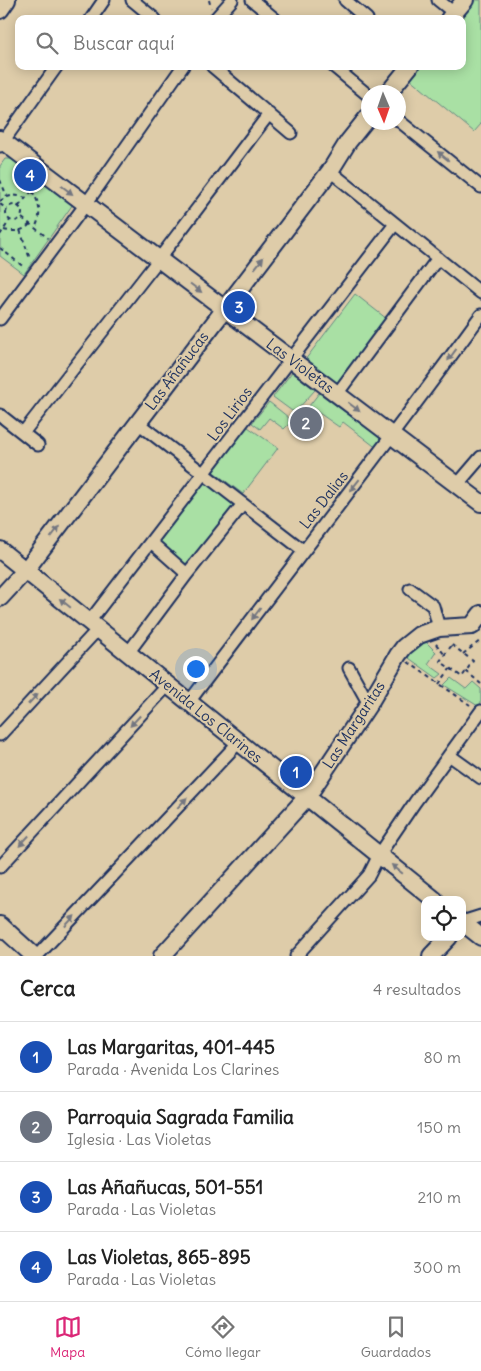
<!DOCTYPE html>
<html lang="es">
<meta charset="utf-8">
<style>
body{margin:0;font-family:Delius,sans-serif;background:#f6f6f6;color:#222}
.controls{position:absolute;right:15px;bottom:15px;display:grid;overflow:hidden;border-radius:10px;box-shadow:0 2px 12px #0003}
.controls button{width:45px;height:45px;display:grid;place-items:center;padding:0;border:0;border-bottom:1px solid #e0e0e0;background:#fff;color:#222;font:25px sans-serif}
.compass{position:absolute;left:361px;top:85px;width:45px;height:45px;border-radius:50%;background:#fff;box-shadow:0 2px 12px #0003;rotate:178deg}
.you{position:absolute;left:195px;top:668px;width:18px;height:18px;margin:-12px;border:4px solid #fff;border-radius:50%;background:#1a73e8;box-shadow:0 0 0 8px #1a73e833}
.badge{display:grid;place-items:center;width:32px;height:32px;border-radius:50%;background:#db2777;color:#fff;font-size:16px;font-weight:700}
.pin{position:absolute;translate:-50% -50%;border:2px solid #fff;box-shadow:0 1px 5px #0006}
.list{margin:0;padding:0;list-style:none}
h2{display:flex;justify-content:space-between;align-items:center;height:65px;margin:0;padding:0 20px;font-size:21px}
h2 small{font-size:16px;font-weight:400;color:#767676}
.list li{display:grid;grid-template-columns:32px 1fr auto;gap:15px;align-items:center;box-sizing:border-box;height:70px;padding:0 20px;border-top:1px solid #e0e0e0}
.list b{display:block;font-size:19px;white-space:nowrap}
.list p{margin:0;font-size:16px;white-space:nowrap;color:#767676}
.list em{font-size:16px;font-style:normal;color:#767676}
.icon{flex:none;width:28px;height:28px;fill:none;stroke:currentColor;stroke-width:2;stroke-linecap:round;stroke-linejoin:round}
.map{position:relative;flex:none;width:481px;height:956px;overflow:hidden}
.search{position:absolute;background:#fff;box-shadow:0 2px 12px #0003;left:15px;right:15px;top:15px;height:55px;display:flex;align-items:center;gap:12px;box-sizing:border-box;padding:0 18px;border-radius:10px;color:#767676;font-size:19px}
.sheet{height:345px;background:#fff}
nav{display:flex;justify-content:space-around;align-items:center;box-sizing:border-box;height:70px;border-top:1px solid #e0e0e0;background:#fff;font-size:14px;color:#767676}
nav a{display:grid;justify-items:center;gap:2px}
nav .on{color:#db2777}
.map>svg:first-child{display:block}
.green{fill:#a9e0a4;stroke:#628881}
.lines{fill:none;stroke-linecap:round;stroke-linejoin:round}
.street-casing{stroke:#1b2f5e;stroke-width:15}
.secondary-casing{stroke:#1b2f5e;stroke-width:20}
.path{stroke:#1b2f5e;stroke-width:2;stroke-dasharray:4 4;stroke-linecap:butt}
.street{stroke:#decca9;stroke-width:11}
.secondary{stroke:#decca9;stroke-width:16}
.oneway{fill:#737680}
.labels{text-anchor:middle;stroke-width:4;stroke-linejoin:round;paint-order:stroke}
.street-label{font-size:15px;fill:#1b2f5e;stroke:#decca9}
</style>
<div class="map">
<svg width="481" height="956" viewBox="0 0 481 956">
<rect width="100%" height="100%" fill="#decca9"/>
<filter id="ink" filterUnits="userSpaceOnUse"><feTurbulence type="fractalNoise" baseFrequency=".02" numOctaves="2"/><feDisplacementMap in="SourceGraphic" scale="10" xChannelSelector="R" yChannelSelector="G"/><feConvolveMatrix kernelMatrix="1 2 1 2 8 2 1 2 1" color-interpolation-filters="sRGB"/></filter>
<g filter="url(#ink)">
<path class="green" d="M474 0H481V124L474 132 409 78 419 66H462V19H459Z
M5 159H13L73 204 24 274 0 256V166Z
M355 294 387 319 337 385 305 360Z
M292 372 315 390 296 411H292L273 397Z
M319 393 383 440 378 449 343 422 339 427 309 406Z
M269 402 288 417 289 424 284 429 269 418 260 429 252 423Z
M245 425 278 448 243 494 211 470Z
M203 483 209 484 232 503 233 508 190 564 184 565 158 542Z
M425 641 436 652 428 664 442 674 437 678 406 656 411 649Z
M451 678 466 689 473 682 481 689V703L478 706 444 685Z"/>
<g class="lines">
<g class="street-casing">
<path id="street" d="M132 0 155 19
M252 0 275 19
M345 0 367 19
M438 0 454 13
M91 19 104 0
M215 19 232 0
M212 66 291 133
M333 66 368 95
M398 120 481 187
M0 146 57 66
M330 171 481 293
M0 319 86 204 183 66
M337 394 438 258
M0 415 38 445
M138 423 304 551
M23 433 159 259 269 114
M457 485 481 457
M151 542 187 574
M410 589 433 606 439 628
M89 622 395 224
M128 653 187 574 243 504
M349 668 369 704
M189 702C286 573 386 446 481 315
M0 735 98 629
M449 755 481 778
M0 867 168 685
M462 922 481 916
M37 956 239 742
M296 956 369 875 379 855 415 802 481 711"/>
</g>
<g class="secondary-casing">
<path id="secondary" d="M0 10 7 0
M449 19 465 0
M389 92 410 66
M0 139 481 503
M0 550 435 900
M0 598 25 571 330 171 348 142 368 117
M462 922 481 937
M0 925 34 956
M162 956 307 797 369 704 398 655 404 647 419 635 439 628 472 626 481 614
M431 956 449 937"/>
</g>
<path class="path" d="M209 0 211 8
M0 180 7 196
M32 191C40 203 42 215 35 228
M0 201C9 195 15 194 26 198
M0 204 7 209
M6 213a8 8 0 1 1 16 0a8 8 0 1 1-16 0Z
M19 206 37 185
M22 218 48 238
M4 230C13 232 23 232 30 224
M20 230 30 259
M0 235 10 220
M0 248 25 268
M436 644 445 655
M452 645 473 661 462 677 440 661Z
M463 654 481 640
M408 662 470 705
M466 671 481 684
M439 684 450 669"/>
<use href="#street" class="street"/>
<use href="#secondary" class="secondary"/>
</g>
<defs><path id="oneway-solid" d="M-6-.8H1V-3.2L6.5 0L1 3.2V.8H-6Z" transform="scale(1.25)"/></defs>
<g class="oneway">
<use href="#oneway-solid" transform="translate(443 156) rotate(-141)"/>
<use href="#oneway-solid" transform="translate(67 190) rotate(37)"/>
<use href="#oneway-solid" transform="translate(259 263) rotate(-52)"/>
<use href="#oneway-solid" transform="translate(196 288) rotate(37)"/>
<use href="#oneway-solid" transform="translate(452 355) rotate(126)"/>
<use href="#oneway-solid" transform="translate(354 407) rotate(37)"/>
<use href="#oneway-solid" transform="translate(355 485) rotate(128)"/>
<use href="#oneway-solid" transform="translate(55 532) rotate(-53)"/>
<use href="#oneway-solid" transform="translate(65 603) rotate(-141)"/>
<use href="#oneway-solid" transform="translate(256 614) rotate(127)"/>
<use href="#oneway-solid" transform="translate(33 699) rotate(-47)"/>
<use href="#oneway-solid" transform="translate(135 721) rotate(133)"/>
<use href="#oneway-solid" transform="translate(182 803) rotate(-47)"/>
<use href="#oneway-solid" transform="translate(24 841) rotate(133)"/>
<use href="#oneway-solid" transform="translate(397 869) rotate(-141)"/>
<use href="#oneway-solid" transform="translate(70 921) rotate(-47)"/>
</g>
</g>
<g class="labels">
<g class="street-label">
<text transform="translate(300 366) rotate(37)" y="5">Las Violetas</text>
<text transform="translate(177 371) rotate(-53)" y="5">Las Añañucas</text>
<text transform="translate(230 414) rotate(-53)" y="5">Los Lirios</text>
<text transform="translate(324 500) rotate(-52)" y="5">Las Dalias</text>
<text transform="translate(206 716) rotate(39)" y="5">Avenida Los Clarines</text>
<text transform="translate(354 725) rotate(-57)" y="5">Las Margaritas</text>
</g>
</g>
</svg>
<div class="controls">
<button><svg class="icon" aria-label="locate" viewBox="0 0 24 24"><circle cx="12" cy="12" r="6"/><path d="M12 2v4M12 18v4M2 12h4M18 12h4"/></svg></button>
</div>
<svg class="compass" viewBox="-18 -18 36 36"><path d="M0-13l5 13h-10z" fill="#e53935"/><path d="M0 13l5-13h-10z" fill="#767676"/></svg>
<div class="you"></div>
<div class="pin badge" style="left:296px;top:772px;background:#1a4fb4">1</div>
<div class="pin badge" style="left:306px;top:423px;background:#6b7280">2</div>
<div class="pin badge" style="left:239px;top:307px;background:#1a4fb4">3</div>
<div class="pin badge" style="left:30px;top:175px;background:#1a4fb4">4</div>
<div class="search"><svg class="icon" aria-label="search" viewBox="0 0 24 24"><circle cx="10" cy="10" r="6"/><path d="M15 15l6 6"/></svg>Buscar aquí</div>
</div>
<section class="sheet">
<h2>Cerca<small>4 resultados</small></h2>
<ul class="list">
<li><span class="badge" style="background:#1a4fb4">1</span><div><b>Las Margaritas, 401-445</b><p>Parada · Avenida Los Clarines</p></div><em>80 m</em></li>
<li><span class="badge" style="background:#6b7280">2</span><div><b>Parroquia Sagrada Familia</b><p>Iglesia · Las Violetas</p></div><em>150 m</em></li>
<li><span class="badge" style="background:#1a4fb4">3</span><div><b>Las Añañucas, 501-551</b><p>Parada · Las Violetas</p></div><em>210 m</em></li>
<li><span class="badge" style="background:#1a4fb4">4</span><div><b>Las Violetas, 865-895</b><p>Parada · Las Violetas</p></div><em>300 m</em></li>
</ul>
</section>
<nav>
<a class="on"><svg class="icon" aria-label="map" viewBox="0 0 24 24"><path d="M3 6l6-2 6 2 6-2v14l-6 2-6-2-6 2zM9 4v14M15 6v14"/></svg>Mapa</a>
<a><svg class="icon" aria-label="directions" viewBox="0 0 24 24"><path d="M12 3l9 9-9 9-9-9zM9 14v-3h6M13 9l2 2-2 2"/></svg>Cómo llegar</a>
<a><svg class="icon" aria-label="saved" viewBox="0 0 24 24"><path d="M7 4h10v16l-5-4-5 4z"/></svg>Guardados</a>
</nav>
